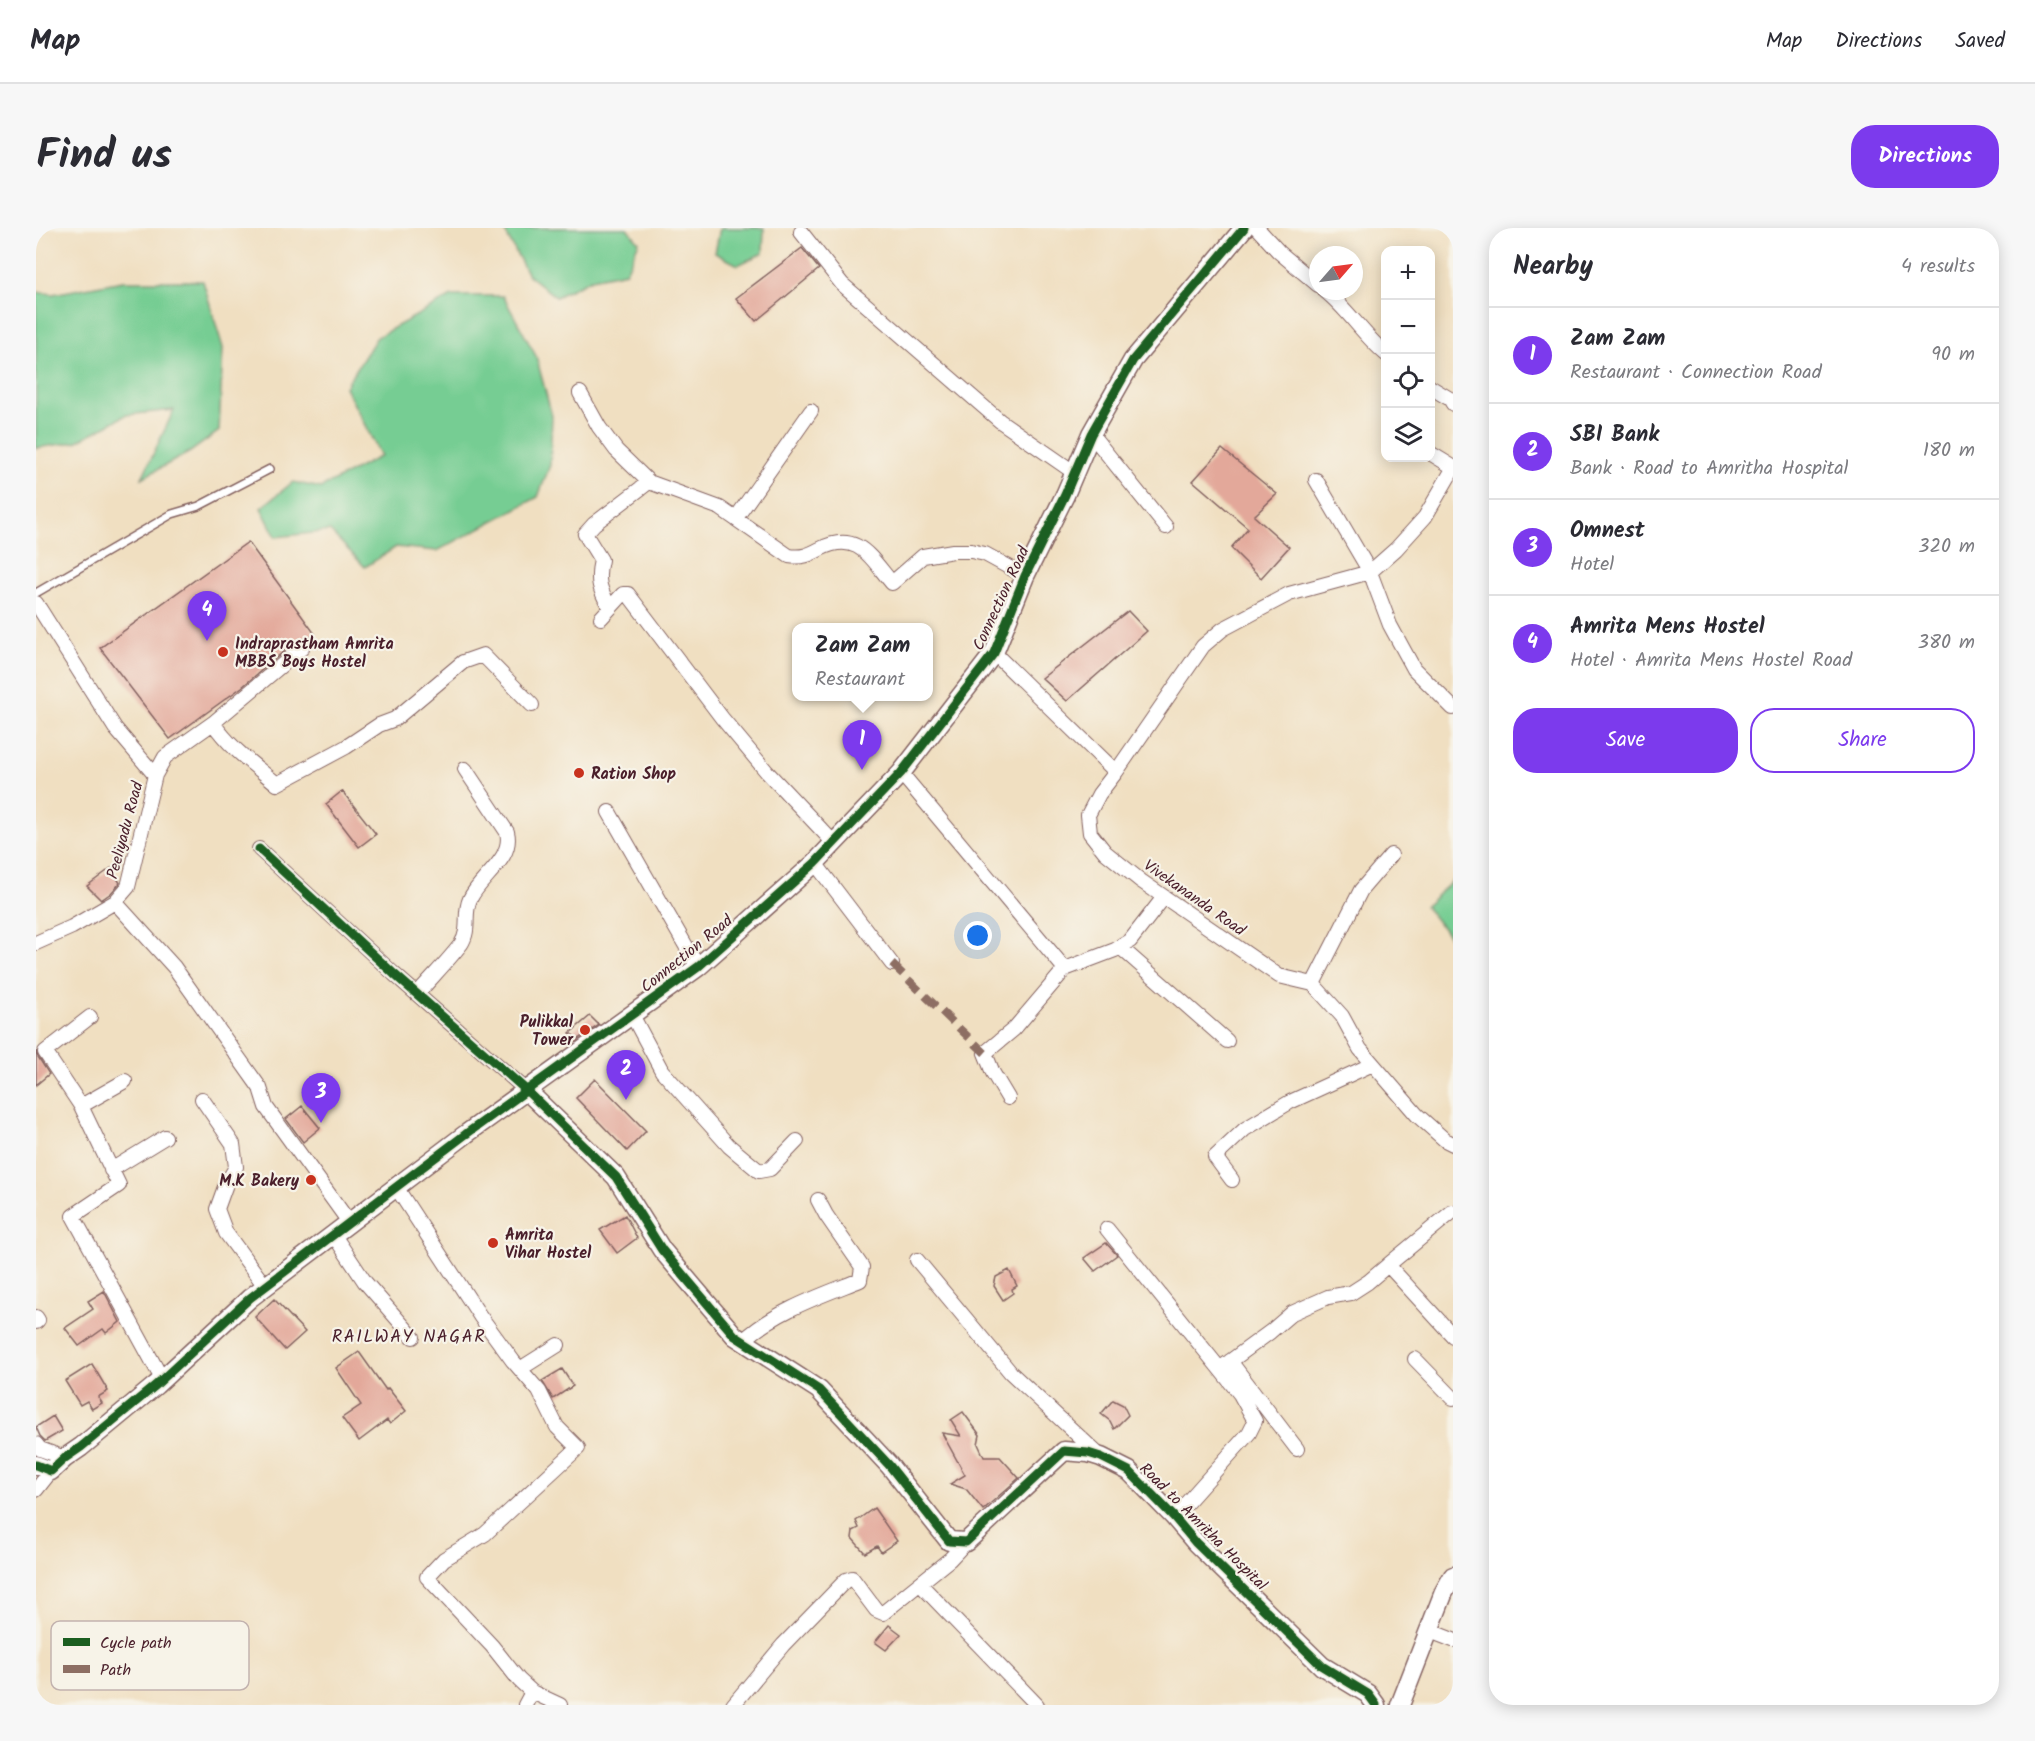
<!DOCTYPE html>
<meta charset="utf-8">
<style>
body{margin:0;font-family:Kalam,sans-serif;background:#f7f7f7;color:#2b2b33}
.controls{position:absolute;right:18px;top:18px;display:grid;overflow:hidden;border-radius:12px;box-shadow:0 3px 15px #0003}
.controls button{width:54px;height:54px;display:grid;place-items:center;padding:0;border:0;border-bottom:2px solid #e1e1e2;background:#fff;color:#2b2b33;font:30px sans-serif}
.compass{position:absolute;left:1273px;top:18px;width:54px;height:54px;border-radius:50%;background:#fff;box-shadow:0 3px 15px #0003;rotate:62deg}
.you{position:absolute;left:942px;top:708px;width:21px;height:21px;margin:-15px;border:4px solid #fff;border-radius:50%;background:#1a73e8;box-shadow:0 0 0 9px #1a73e833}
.badge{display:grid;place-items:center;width:39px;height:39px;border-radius:50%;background:#7c3aed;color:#fff;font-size:20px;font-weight:700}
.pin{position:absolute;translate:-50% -50px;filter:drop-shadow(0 2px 3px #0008)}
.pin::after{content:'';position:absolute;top:32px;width:21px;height:18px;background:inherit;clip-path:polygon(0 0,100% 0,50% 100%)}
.popup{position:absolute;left:756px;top:395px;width:141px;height:78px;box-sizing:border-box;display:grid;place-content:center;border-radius:12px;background:#fff;filter:drop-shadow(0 2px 4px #0005);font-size:20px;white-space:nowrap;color:#7c7c81}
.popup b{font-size:22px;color:#2b2b33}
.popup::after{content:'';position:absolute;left:50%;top:100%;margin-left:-12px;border:12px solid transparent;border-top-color:#fff}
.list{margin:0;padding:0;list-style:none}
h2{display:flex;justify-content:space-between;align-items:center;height:78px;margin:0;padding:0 24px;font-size:26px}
h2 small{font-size:20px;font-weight:400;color:#7c7c81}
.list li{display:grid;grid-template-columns:39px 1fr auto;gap:18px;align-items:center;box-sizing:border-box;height:96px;padding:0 24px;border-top:2px solid #e1e1e2}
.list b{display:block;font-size:22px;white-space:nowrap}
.list p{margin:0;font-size:20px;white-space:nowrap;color:#7c7c81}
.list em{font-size:20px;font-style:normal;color:#7c7c81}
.actions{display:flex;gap:12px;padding:18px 24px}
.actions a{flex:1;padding:14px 0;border:2px solid #7c3aed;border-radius:24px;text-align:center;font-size:21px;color:#7c3aed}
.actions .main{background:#7c3aed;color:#fff}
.icon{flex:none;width:33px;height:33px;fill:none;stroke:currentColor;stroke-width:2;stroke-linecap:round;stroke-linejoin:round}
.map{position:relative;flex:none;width:1417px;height:1477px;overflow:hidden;border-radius:24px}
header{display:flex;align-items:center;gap:36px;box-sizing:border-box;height:84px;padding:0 30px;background:#fff;border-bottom:2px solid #e1e1e2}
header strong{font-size:28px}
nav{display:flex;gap:33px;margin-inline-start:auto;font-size:21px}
.intro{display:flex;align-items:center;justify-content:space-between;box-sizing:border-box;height:144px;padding:0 36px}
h1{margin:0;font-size:42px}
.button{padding:15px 27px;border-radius:24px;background:#7c3aed;color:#fff;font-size:21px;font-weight:700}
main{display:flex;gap:36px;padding:0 36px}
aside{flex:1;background:#fff;border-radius:24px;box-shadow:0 3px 15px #0003}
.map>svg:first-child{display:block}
.green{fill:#76cd93;stroke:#60765f;stroke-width:1.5}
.building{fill:#e3a89a}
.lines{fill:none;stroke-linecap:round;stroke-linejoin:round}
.lane-casing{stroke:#846260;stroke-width:10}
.street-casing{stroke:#846260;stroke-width:16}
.secondary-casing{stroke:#846260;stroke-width:21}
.lane{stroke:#fff;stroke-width:7}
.street{stroke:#fff;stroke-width:14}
.secondary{stroke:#fff;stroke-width:18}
.quiet{stroke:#8d6e63;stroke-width:8;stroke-dasharray:15 8;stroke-linecap:butt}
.cycleway-casing{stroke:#f7f3e8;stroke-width:13}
.cycleway{stroke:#1b5e20;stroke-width:9}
.poi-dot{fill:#c8321e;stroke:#f7f3e8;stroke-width:2}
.labels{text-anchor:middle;stroke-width:4.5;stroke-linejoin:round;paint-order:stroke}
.street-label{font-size:16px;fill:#4a1f2b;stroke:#f7f3e8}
.poi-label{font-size:16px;font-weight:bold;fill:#4a1f2b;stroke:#f7f3e8;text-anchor:start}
.neighbourhood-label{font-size:18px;letter-spacing:1.5px;fill:#4a1f2b;stroke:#f7f3e8}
.key{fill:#f7f3e8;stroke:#c3b3af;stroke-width:1.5}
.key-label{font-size:16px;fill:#4a1f2b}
</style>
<header>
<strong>Map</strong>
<nav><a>Map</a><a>Directions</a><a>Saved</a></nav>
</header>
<div class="intro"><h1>Find us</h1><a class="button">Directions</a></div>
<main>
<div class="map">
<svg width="1417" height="1477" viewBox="0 0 1417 1477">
<rect width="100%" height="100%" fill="#f7f3e8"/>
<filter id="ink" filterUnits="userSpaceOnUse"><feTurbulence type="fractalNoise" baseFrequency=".0167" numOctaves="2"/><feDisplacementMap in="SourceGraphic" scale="12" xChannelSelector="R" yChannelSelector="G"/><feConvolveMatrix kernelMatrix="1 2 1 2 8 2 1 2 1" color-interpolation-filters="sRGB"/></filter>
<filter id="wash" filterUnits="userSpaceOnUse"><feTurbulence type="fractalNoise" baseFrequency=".008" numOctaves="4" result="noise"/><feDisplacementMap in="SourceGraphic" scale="24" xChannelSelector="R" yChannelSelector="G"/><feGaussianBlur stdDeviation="1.35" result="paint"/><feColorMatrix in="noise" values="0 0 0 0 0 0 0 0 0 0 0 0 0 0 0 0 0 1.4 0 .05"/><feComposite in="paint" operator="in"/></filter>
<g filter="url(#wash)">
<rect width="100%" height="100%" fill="#f0dfc1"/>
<path class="green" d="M467 0H591L603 14 590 44 555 51 520 69 492 47Z
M684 0H728L727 25 702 37 679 25Z
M87 53H167L187 120 183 203 154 224 106 250 138 182 90 187 40 214 0 220V64L17 66Z
M416 68H467L500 128 516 188 514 237 502 269 401 323 360 319 329 339 294 303 240 309 225 280 257 254 285 260 345 228 309 159 341 109Z
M1417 653V713L1389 678Z"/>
<g id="blocks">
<path class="building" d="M766 20 783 41 720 93 700 70Z
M1186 221 1241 266 1218 288 1253 319 1225 350 1195 320 1212 300 1157 253Z
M212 314 279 406 270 412 265 411 260 413 206 459 134 511 64 420Z
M1092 383 1111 403 1031 473 1006 450Z
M306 563 340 606 323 619 290 576Z
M75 640 84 655 75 665 65 672 51 658Z
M554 788 563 797 542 811 534 805Z
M0 823 2 829 13 846 0 857Z
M559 851 610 903 591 923 540 870Z
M266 878 284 900 267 914 250 891Z
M589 987 601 1010 581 1025 564 1002Z
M1070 1015 1081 1027 1059 1043 1048 1030Z
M973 1042 981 1058 976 1061 977 1065 967 1072 958 1058 960 1049Z
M68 1063 84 1094 70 1105 67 1101 43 1118 29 1100 57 1081 52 1073Z
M238 1071 269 1104 249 1122 219 1089Z
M323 1124 350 1162 352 1160 370 1183 354 1196 351 1192 323 1213 306 1190 325 1177 300 1140Z
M56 1136 72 1163 62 1169 66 1175 56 1181 51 1173 44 1177 29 1153Z
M526 1141 537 1158 517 1171 506 1153Z
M1077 1172 1087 1177 1092 1187 1078 1201 1074 1193 1065 1186Z
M927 1184 944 1207 942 1216 948 1229H964L983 1250 947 1282 930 1261 914 1256 929 1247 906 1205 925 1208 915 1192Z
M17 1188 26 1203 9 1213 4 1208 0 1199Z
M838 1280 861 1313 845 1324 841 1318 829 1325 816 1310 817 1303 823 1300 820 1293Z
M853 1397 865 1406 850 1422 839 1414Z"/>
</g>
</g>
<g filter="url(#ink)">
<use href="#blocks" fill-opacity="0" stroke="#846260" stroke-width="1.5"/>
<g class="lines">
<g class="lane-casing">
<path id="lane" d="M0 365 136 286 163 278 234 241"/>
</g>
<g class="street-casing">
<path id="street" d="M1221 0 1243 24 1282 57
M765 4 806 56 964 193 1039 245
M1289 63C1312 81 1327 107 1350 126
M1394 159 1414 171 1417 176
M544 165 563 199 580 222 613 254 684 280 753 328C766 330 773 327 784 321 821 302 834 329 856 355L887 328 917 323H935L949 326 989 348
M1055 206 1130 299
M1394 225 1417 239
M1280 252 1334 344 1354 397 1378 441 1417 480
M700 290 775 183
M0 375 79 500 119 547 92 659 79 674 36 699 0 715
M574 380C564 362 560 353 565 332L549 306 558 296 613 254
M565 390 587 366H592L686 490 731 544 798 615
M958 425 1080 544 1063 566 1052 587 1054 605 1069 624 1105 653 1243 748 1277 756 1306 788 1324 821 1381 887 1409 912 1417 916
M177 495 266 420
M1080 544 1167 418 1187 401 1253 366 1334 344 1360 321 1389 289 1417 241
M865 545 1029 741
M119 547 129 529 177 495C194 520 218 537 241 556L310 519 343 497 359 491 427 434 447 427 496 477
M573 584 662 739
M223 621 358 746 490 862
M779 635 856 736
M79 674 138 739 224 860 230 879 313 994
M1084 719 1191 813
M1277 756 1325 662 1355 627
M382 765C396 749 412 733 425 716 435 701 427 686 434 671 444 649 478 631 471 604L429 541
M596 787 626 843 693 918 723 943 734 941 761 913
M54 789 9 824 45 878 83 957 37 988 126 1151
M972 870 957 845 949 825 978 801 1029 741 1079 722 1094 713 1128 669
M166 871 197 916 200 939 190 956 181 981 190 1005 229 1058
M45 878 89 853
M75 942 129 909
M1196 952 1179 929 1209 901 1254 874 1337 836
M360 959 444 1088 477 1133 503 1163 521 1199 542 1220 449 1306 408 1331 391 1349 456 1418 483 1452 496 1464 524 1477
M1416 984 1352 1037 1417 1108
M1071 1001 1204 1166 1219 1193 1213 1205 1138 1289
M297 1006 329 1054 377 1109
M881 1032 975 1145 1063 1227
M0 1089 2 1092 0 1094
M707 1113C739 1083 784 1068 824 1052L826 1039 790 987 782 972
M1379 1131 1417 1170
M1194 1133 1261 1221
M1185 1140 1234 1104 1256 1085 1292 1069 1315 1065 1332 1054 1352 1037
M484 1141 522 1117
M0 1216 4 1221 29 1230
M0 1262 15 1243
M884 1356 1001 1477
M1394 1403 1417 1412
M489 1477 496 1464
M697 1477 747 1417 810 1352 816 1350 840 1382 847 1385 914 1331 930 1314"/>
</g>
<g class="secondary-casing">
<path id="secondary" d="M490 862 580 949 626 1022 699 1108 783 1162 853 1237 913 1313 930 1314 1028 1223 1052 1225 1065 1229 1093 1243 1138 1289 1160 1315 1286 1438 1332 1466 1340 1477
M0 1237 15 1243 29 1230 45 1219 120 1157 214 1070 430 906 662 739 779 635 798 615 865 545 958 425 989 348 1029 267 1055 206 1097 132 1208 0
M1364 1477 1408 1364 1417 1348"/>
</g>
<use href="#lane" class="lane"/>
<use href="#street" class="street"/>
<use href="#secondary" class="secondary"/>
<path class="quiet" d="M856 736 949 825"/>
<g class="cycleway-casing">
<path id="cycleway" d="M223 621 358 746 490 862 580 949 626 1022 699 1108 783 1162 853 1237 913 1313 930 1314 1028 1223 1052 1225 1065 1229 1093 1243 1138 1289 1160 1315 1286 1438 1332 1466 1340 1477
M0 1237 15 1243 29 1230 45 1219 120 1157 214 1070 430 906 662 739 779 635 798 615 865 545 958 425 989 348 1029 267 1055 206 1097 132 1208 0"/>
</g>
<use href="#cycleway" class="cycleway"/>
</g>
</g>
<g class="poi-dot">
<circle cx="187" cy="424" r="6"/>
<circle cx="543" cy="545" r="6"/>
<circle cx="549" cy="802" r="6"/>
<circle cx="275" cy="952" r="6"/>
<circle cx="457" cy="1015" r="6"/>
</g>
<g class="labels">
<g class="street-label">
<text transform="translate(964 370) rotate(-65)" y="6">Connection Road</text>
<text transform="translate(88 602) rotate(-75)" y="6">Peeliyadu Road</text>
<text transform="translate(1159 669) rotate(35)" y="6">Vivekananda Road</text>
<text transform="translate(650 725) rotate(-39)" y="6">Connection Road</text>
<text transform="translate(1168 1298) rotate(45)" y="6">Road to Amritha Hospital</text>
</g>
<g class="poi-label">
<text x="199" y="421">Indraprastham Amrita<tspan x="199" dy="18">MBBS Boys Hostel</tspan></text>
<text x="555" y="551">Ration Shop</text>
<text x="537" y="799" text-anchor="end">Pulikkal<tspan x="537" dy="18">Tower</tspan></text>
<text x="263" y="958" text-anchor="end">M.K Bakery</text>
<text x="469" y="1012">Amrita<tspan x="469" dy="18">Vihar Hostel</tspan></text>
</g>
<g class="neighbourhood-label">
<text x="373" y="1114">RAILWAY NAGAR</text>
</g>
</g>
<rect x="15" y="1393" width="198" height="69" rx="9" class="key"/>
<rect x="27" y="1410" width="27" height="8" fill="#1b5e20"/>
<rect x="27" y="1437" width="27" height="8" fill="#8d6e63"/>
<g class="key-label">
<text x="64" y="1420">Cycle path</text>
<text x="64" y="1447">Path</text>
</g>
</svg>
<div class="controls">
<button>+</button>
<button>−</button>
<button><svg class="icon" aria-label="locate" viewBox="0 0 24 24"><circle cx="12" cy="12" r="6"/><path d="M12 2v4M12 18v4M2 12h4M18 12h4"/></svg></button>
<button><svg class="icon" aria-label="layers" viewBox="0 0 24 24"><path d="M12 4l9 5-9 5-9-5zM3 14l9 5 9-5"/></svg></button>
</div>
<svg class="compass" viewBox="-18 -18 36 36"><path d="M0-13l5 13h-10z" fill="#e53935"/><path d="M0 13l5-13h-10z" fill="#7c7c81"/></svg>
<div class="you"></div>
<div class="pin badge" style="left:826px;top:542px">1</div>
<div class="popup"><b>Zam Zam</b>Restaurant</div>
<div class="pin badge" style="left:590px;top:872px">2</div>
<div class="pin badge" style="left:285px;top:895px">3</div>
<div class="pin badge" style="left:171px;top:413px">4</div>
</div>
<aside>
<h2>Nearby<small>4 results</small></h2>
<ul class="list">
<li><span class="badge">1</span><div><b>Zam Zam</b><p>Restaurant · Connection Road</p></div><em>90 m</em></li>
<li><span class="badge">2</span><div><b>SBI Bank</b><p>Bank · Road to Amritha Hospital</p></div><em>180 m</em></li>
<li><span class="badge">3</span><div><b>Omnest</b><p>Hotel</p></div><em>320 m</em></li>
<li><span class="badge">4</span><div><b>Amrita Mens Hostel</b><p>Hotel · Amrita Mens Hostel Road</p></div><em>380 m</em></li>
</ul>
<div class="actions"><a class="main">Save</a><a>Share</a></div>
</aside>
</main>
